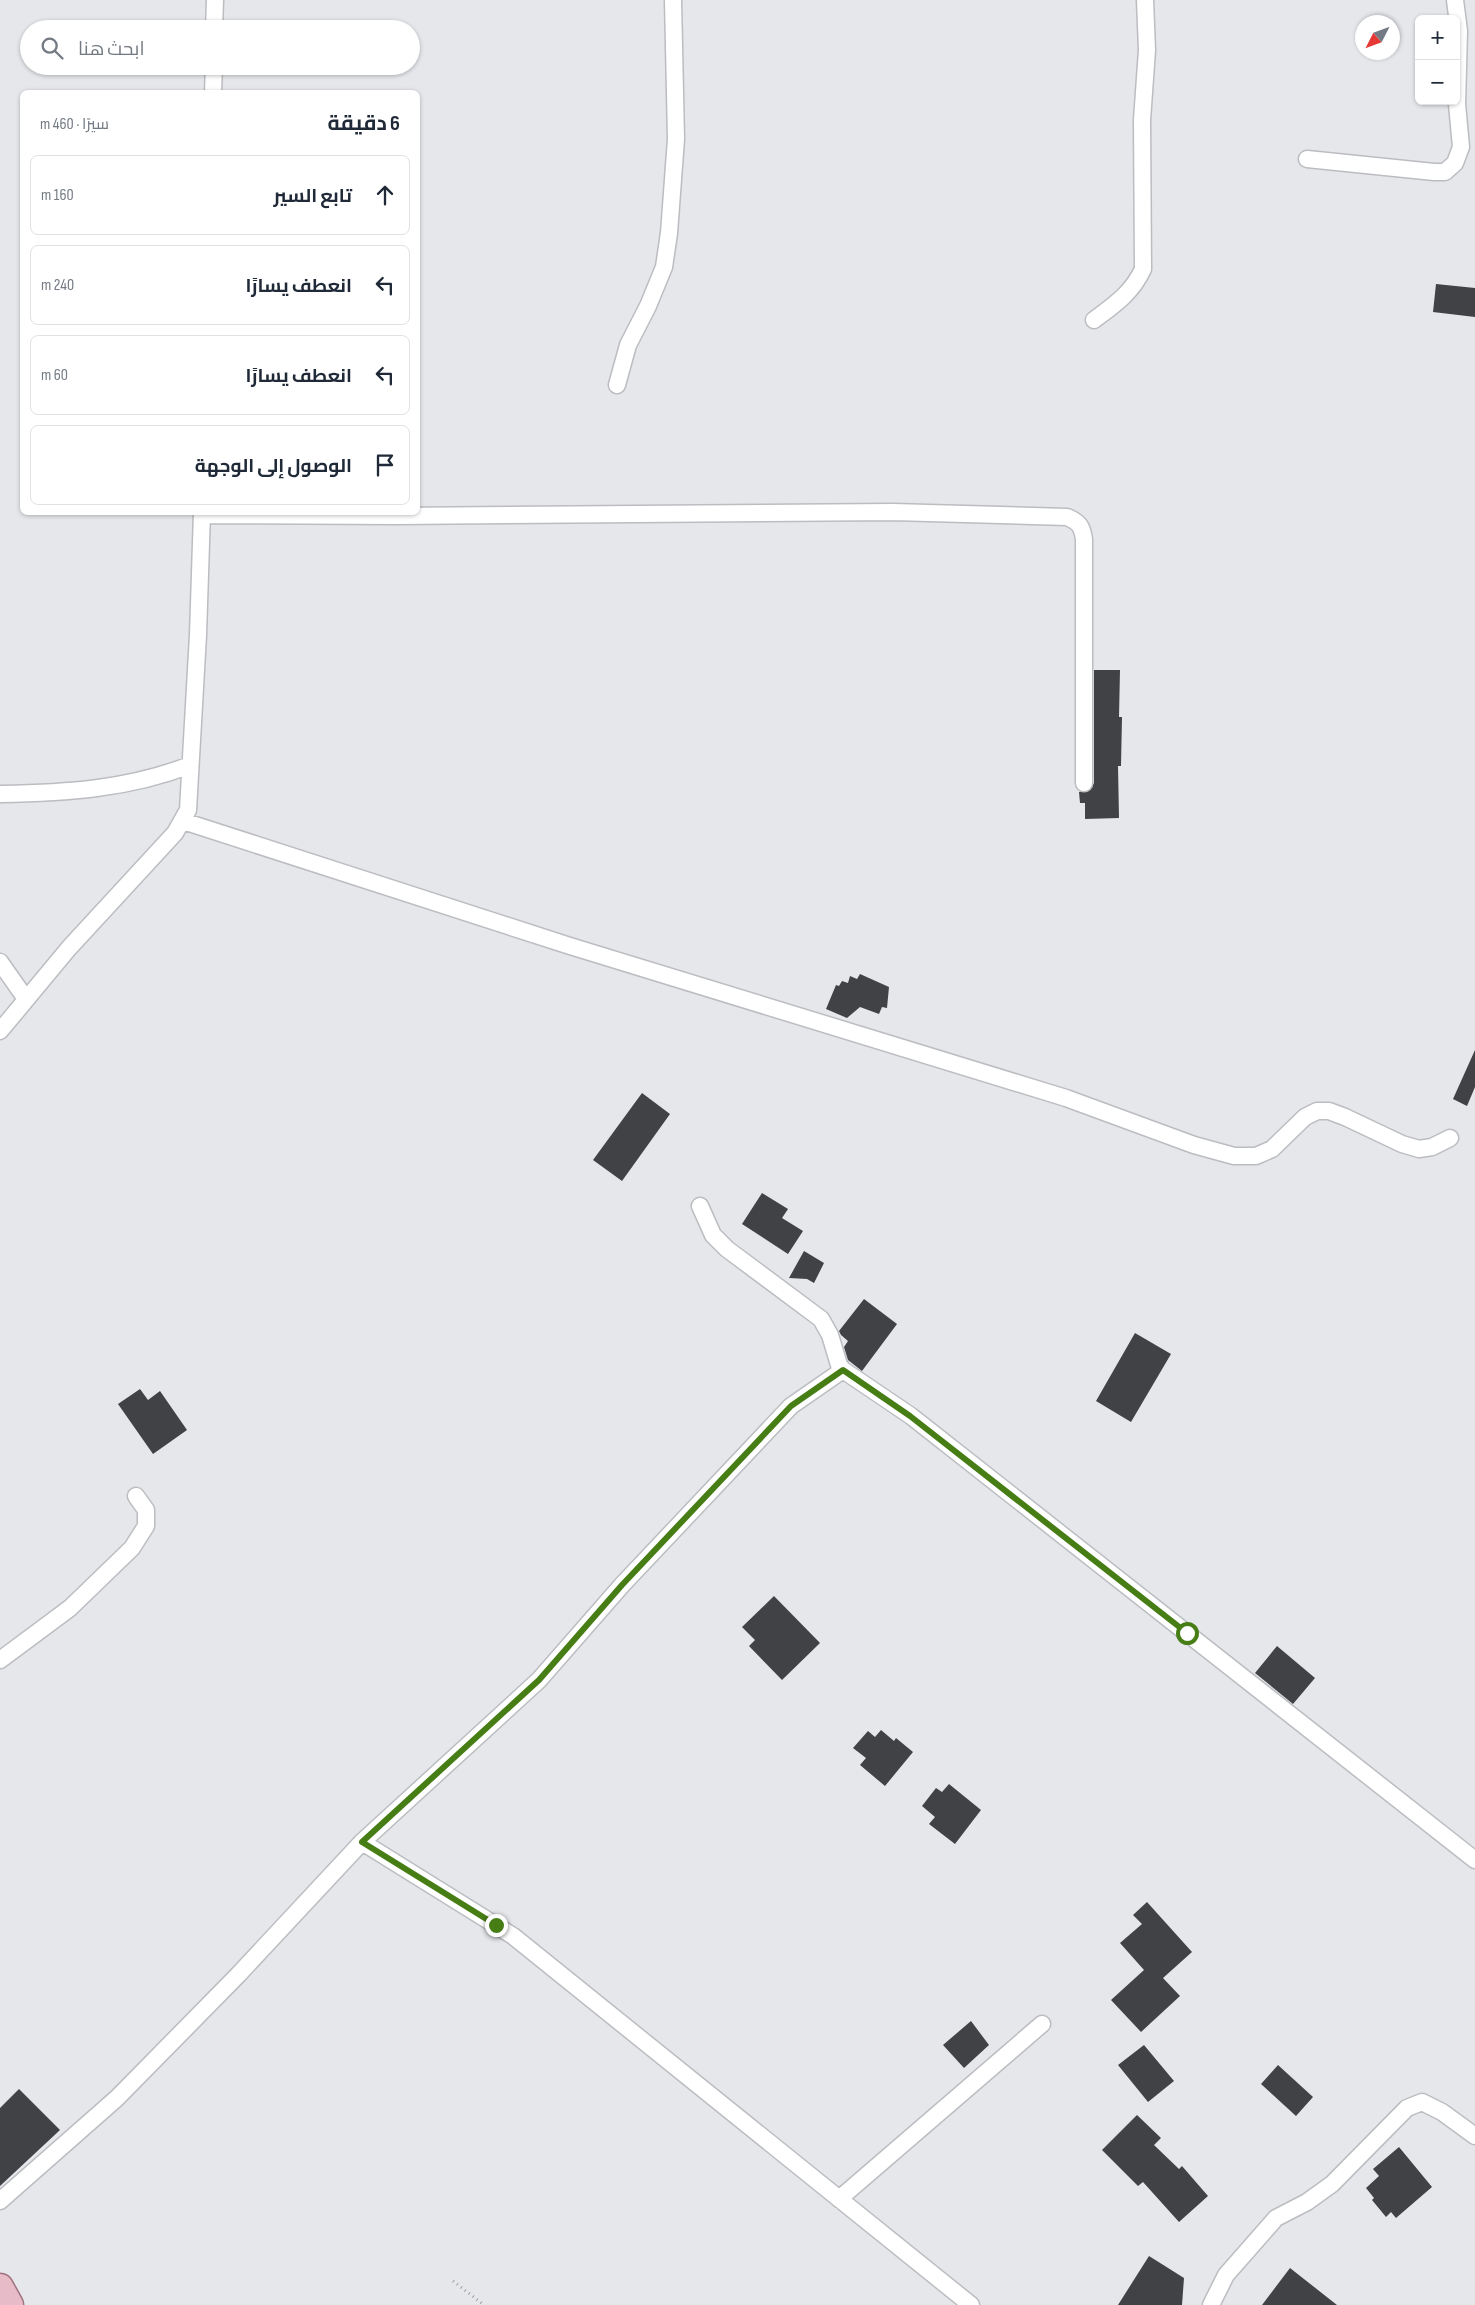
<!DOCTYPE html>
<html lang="ar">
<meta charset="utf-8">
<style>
body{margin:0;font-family:"Sofia Sans Condensed",Cairo,sans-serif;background:#f2f2f3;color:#1f2937;direction:rtl}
.controls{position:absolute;right:15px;top:15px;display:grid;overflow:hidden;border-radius:8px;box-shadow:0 1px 4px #0004}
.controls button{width:45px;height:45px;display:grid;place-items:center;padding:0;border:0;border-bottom:1px solid #e0e1e3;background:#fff;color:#1f2937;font:25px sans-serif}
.compass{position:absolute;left:1355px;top:15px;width:45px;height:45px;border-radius:50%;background:#fff;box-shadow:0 1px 4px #0004;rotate:228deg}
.stop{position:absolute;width:15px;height:15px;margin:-11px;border:4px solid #467e15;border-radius:50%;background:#fff}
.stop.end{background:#467e15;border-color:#fff;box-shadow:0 1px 5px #0008}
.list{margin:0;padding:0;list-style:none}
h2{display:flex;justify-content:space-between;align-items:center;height:65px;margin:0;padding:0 20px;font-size:21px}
h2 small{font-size:16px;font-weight:400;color:#747a83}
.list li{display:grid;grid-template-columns:32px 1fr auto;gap:15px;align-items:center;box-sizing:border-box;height:80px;margin:0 10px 10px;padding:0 10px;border:1px solid #e0e1e3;border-radius:8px}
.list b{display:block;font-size:19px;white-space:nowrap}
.list em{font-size:16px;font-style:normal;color:#747a83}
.icon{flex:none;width:28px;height:28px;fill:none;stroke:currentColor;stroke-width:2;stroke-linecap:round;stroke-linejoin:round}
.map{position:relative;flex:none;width:1475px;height:2305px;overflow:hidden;direction:ltr}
.search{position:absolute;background:#fff;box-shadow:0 1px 4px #0004;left:20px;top:20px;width:400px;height:55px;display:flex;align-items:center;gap:12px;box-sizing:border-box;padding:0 18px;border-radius:28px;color:#747a83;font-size:19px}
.panel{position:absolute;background:#fff;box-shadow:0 1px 4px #0004;left:20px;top:90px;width:400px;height:425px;border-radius:8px;direction:rtl}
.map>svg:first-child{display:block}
.building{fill:#404245}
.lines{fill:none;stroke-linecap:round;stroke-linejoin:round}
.minor-casing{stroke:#bbbdc1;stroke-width:19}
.primary-casing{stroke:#a0727f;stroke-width:29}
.path{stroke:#9e9fa2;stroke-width:3;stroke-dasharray:1 4;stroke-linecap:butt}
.minor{stroke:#fff;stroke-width:16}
.primary{stroke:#e7bcc8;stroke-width:26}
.route{stroke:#467e15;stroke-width:6}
</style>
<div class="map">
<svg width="1475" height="2305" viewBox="0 0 1475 2305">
<rect width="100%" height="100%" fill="#e5e7eb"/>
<path class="building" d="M1436 284 1475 288V317L1433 312Z
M1094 670H1120L1119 717H1122L1121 766H1118L1119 818 1085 819V803H1080L1079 792 1089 791 1094 783Z
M860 974 889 987 887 1008 882 1007 879 1014 860 1007 847 1018 826 1009 836 985 839 986 842 981 848 983 850 976 857 979Z
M1475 1050V1087L1467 1106 1453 1099Z
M642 1093 670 1114 622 1181 593 1160Z
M762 1193 788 1209 782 1218 803 1231 788 1254 742 1224Z
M804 1251 824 1263 814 1283 807 1279 789 1278Z
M864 1299 897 1324 862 1371 848 1360 844 1347 848 1341 841 1335 839 1331Z
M1135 1333 1171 1354 1131 1422 1096 1401Z
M140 1389 148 1400 160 1391 187 1430 153 1454 118 1404Z
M774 1596 820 1643 782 1680 749 1646 755 1640 742 1627Z
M1277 1646 1315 1678 1293 1704 1255 1673Z
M881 1730 894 1741 896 1738 913 1752 885 1786 860 1765 866 1758 853 1748 868 1731 875 1737Z
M949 1784 981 1810 955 1844 929 1824 935 1817 922 1806 936 1788 942 1792Z
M1147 1902 1192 1952 1163 1978 1180 1996 1141 2032 1111 2000 1144 1970 1120 1943 1142 1924 1133 1915Z
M971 2021 989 2045 964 2068 943 2045Z
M1144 2045 1174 2081 1148 2102 1118 2065Z
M1278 2065 1313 2097 1296 2116 1261 2084Z
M19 2089 60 2130 0 2186V2108Z
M1137 2115 1161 2138 1154 2145 1179 2169 1182 2166 1208 2196 1179 2222 1143 2182 1138 2186 1102 2150Z
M1399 2147 1432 2187 1396 2218 1391 2212 1386 2217 1372 2200 1374 2198 1366 2188 1379 2176 1373 2169Z
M1149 2256 1184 2278 1182 2305H1118Z
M1290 2268 1337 2305H1262Z"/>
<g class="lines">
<g class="minor-casing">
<path id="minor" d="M214 29 215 0
M213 92 214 66
M1307 159 1434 172H1445L1455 163 1461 147 1457 104 1459 31 1455 0
M1094 320C1114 305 1132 293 1143 269L1142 120 1147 50 1145 0
M617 385 628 345 648 306 664 267 669 233 676 139 673 0
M202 515 396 516 893 512 1067 517C1079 522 1082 526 1084 539V783
M0 794C65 793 129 789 190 765
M183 821 570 946 1066 1098 1194 1145 1234 1156H1256L1272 1149 1305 1117 1317 1111H1329L1345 1117 1402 1144 1419 1149 1432 1147 1450 1138
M0 962 26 999
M0 1031 69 948 175 833 188 810 198 635 202 512
M700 1206 713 1235 727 1249 821 1319 830 1335 839 1365 843 1370 911 1416 1475 1860
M0 1660 70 1608 132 1548 146 1526V1510L136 1496
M362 1842 513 1936 971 2305
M839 2199 1042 2024
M0 2201 117 2098 238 1975 362 1842 539 1680 622 1585 791 1406 843 1370
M1211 2305 1226 2275 1276 2218 1307 2202 1332 2184 1407 2108 1422 2102 1442 2112 1475 2136"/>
</g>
<g class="primary-casing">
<path id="primary" d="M0 2287 10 2305"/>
</g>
<path class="path" d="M453 2281 484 2305"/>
<use href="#minor" class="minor"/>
<use href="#primary" class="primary"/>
</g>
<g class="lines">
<path class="route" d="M496 1925 362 1842 539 1680 622 1585 791 1406 843 1370 910 1416 1187 1633"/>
</g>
</svg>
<div class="controls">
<button>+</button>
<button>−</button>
</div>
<svg class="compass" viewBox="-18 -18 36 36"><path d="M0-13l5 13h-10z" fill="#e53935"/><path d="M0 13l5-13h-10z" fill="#747a83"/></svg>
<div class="stop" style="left:1187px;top:1633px"></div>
<div class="stop end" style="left:496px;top:1925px"></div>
<div class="search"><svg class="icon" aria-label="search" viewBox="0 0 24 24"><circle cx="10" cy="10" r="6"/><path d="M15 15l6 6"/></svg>ابحث هنا</div>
<section class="panel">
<h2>6 دقيقة<small>سيرًا · 460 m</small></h2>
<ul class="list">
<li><svg class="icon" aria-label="ahead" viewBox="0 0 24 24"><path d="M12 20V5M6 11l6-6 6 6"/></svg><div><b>تابع السير</b></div><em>160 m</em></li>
<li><svg class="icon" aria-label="left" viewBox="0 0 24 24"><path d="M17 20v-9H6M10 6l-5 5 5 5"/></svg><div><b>انعطف يسارًا</b></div><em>240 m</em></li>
<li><svg class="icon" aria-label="left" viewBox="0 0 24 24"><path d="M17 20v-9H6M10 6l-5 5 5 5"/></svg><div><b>انعطف يسارًا</b></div><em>60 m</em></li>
<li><svg class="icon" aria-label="arrive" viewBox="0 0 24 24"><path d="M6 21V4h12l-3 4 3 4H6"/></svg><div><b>الوصول إلى الوجهة</b></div></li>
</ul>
</section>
</div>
